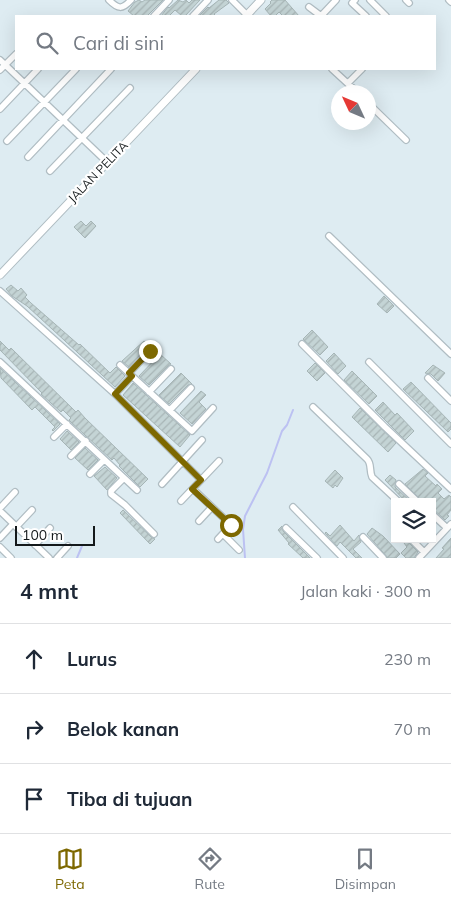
<!DOCTYPE html>
<html lang="id">
<meta charset="utf-8">
<style>
body{margin:0;font-family:Mulish,sans-serif;background:#f6f6f7;color:#1f2937}
.controls{position:absolute;right:15px;bottom:15px;display:grid;overflow:hidden;border-radius:0px;box-shadow:0 5px 20px #0002}
.controls button{width:45px;height:45px;display:grid;place-items:center;padding:0;border:0;border-bottom:1px solid #e0e1e3;background:#fff;color:#1f2937;font:25px sans-serif}
.compass{position:absolute;left:331px;top:85px;width:45px;height:45px;border-radius:50%;background:#fff;box-shadow:0 5px 20px #0002;rotate:314deg}
.scale{position:absolute;left:15px;bottom:12px;width:80px;box-sizing:border-box;padding-left:5px;border:2px solid #14191b;border-top:0;font-size:14px;line-height:18px;white-space:nowrap;color:#14191b;-webkit-text-stroke:4px #fff;paint-order:stroke}
.stop{position:absolute;width:15px;height:15px;margin:-11px;border:4px solid #7d6800;border-radius:50%;background:#fff}
.stop.end{background:#7d6800;border-color:#fff;box-shadow:0 1px 5px #0008}
.list{margin:0;padding:0;list-style:none}
h2{display:flex;justify-content:space-between;align-items:center;height:65px;margin:0;padding:0 20px;font-size:21px}
h2 small{font-size:16px;font-weight:400;color:#747a83}
.list li{display:grid;grid-template-columns:32px 1fr auto;gap:15px;align-items:center;box-sizing:border-box;height:70px;padding:0 20px;border-top:1px solid #e0e1e3}
.list b{display:block;font-size:19px;white-space:nowrap}
.list em{font-size:16px;font-style:normal;color:#747a83}
.icon{flex:none;width:28px;height:28px;fill:none;stroke:currentColor;stroke-width:2;stroke-linecap:round;stroke-linejoin:round}
.map{position:relative;flex:none;width:451px;height:558px;overflow:hidden}
.search{position:absolute;background:#fff;box-shadow:0 5px 20px #0002;left:15px;right:15px;top:15px;height:55px;display:flex;align-items:center;gap:12px;box-sizing:border-box;padding:0 18px;border-radius:0px;color:#747a83;font-size:19px}
.sheet{height:275px;background:#fff}
nav{display:flex;justify-content:space-around;align-items:center;box-sizing:border-box;height:70px;border-top:1px solid #e0e1e3;background:#fff;font-size:14px;color:#747a83}
nav a{display:grid;justify-items:center;gap:2px}
nav .on{color:#7d6800}
.map>svg:first-child{display:block}
.lines{fill:none;stroke-linecap:round;stroke-linejoin:round}
.stream{stroke:#bcc1f2;stroke-width:2}
.building{fill:url(#building-hatch);stroke:#a6b5b6}
.minor-casing{stroke:#b0bdc3;stroke-width:8}
.tertiary-casing{stroke:#b0bdc3;stroke-width:9}
.minor{stroke:#fff;stroke-width:5.5}
.tertiary{stroke:#fff;stroke-width:7}
.route{stroke:#7d6800;stroke-width:6}
.labels{text-anchor:middle;stroke-width:4.5;stroke-linejoin:round;paint-order:stroke}
.street-label{font-size:12px;fill:#14191b;stroke:#fff}
</style>
<div class="map">
<svg width="451" height="558" viewBox="0 0 451 558">
<defs>
<pattern id="building-hatch" width="6" height="6" patternUnits="userSpaceOnUse" patternTransform="scale(1.25)"><rect width="6" height="6" fill="#c4d4d5"/><path d="M-1 1l2-2M0 6l6-6M5 7l2-2" fill="none" stroke="#a8b5b6"/></pattern>
</defs>
<rect width="100%" height="100%" fill="#deecf2"/>
<g class="lines">
<path class="stream" d="M77 558 82 546
M245 558 243 529 245 516 267 473 282 431 287 425 293 410"/>
</g>
<path class="building" d="M139 0 142 2 145 0H163L147 16H134L128 11 135 2Z
M178 0 183 2 186 0 189 3 192 0H200L185 16H182L175 10 169 16H161L168 7 169 8Z
M219 0H226L229 3 214 14 216 16H199L208 7 209 8Z
M272 0H285L299 16H283L279 12 275 16H271L265 9 271 3 270 2Z
M81 221 86 226 91 221 96 226 85 238 74 227Z
M11 285 18 291 21 288 27 295 25 297 31 303 79 345 80 344 110 373 116 367 125 376 115 387 27 306 12 296 6 289Z
M384 296 394 306 387 313 377 304Z
M312 330 328 347 320 355 303 339Z
M0 341 9 350 11 348 76 412 78 410 85 418 148 479 140 487 119 466 120 465 114 458 112 460 71 422 69 420 71 418 63 410 61 412 41 394 42 393 0 350Z
M144 341 149 345 129 367 122 361Z
M334 353 346 366 338 374 326 361Z
M160 354 171 364 168 366 149 385 139 376Z
M315 363 325 373 317 381 307 371Z
M433 365 445 373 438 381 431 374 425 373Z
M0 368 60 424 53 431 52 430 55 427 35 407 32 410 1 378Z
M352 371 377 396 369 404 344 380Z
M181 373 192 384 188 385 169 404 159 395Z
M411 382 451 423V429L448 432 403 389Z
M133 383 190 435 180 447 123 395Z
M201 391 206 395 199 402 206 409 192 424 180 413Z
M383 402 395 415 397 413 414 431 405 440 375 410Z
M360 408 396 443 388 452 352 417Z
M67 431 79 442 71 450 60 439Z
M85 448 98 460 88 470 75 458Z
M105 467 117 478 107 490 94 476Z
M423 469 428 473 425 476 436 486 437 484 442 489 438 493 444 499 449 495 451 497V510L447 515 449 516 445 520 432 508V502H423L405 484Z
M335 470 343 478 337 487 335 485 333 488 325 481Z
M390 475 396 480 395 487 411 502H406L385 480Z
M123 510 151 537 155 539 150 544 120 513Z
M340 525 354 541 359 535 361 542 353 549 362 558H356L340 542 337 546 325 533 326 532 330 536Z
M282 526 283 531 310 558H303L288 544 289 543 278 530Z
M372 528 383 536 400 554 396 558H388L367 534Z
M451 538V558H436L444 549 442 548Z
M407 541 418 552 414 558H406L401 553 407 547 404 543Z"/>
<g class="lines">
<g class="minor-casing">
<path id="minor" d="M109 0C118 9 122 10 131 0
M232 0 247 15
M355 0 352 3 366 16
M370 0 386 16
M406 0 409 3
M449 0 451 2
M309 7 321 16
M154 16 169 0
M193 16 208 0
M321 16 336 0
M0 60 107 162
M332 69 357 92
M0 70 16 54
M348 83 362 69
M368 103 406 140
M0 109 38 69
M7 141 76 69
M28 157 111 69
M50 171 130 88
M329 236 451 354
M0 291 115 394 201 480
M302 344 385 427 451 489
M0 362 137 490
M369 362 451 444
M120 365 192 431 213 408
M129 373 150 351
M428 378 451 401
M149 392 171 369
M115 394 132 376
M313 407 367 459C372 464 369 470 372 477L399 502
M170 410 191 388
M54 437 67 424
M71 456 86 441
M90 474 104 460
M124 478 111 491V494L125 505 154 534
M162 484 202 440
M399 484 418 502
M193 489 231 525 218 539
M181 501 219 461
M293 507 343 558
M0 508 15 492
M0 511 49 558
M432 514 447 528
M199 521 212 507
M16 527 32 510
M286 528 317 558
M223 534 239 550
M363 537 383 558
M0 538 13 524
M411 539 424 552
M35 545 50 528
M0 547 11 558
M57 558 68 546
M419 558 451 524"/>
</g>
<g class="tertiary-casing">
<path id="tertiary" d="M246 16 261 0
M0 275 196 69"/>
</g>
<use href="#minor" class="minor"/>
<use href="#tertiary" class="tertiary"/>
</g>
<g class="lines">
<path class="route" d="M150 351 129 373 132 376 115 394 201 480 192 489 231 525"/>
</g>
<g class="labels">
<g class="street-label">
<text transform="translate(98 172) rotate(-46)" y="4">JALAN PELITA</text>
</g>
</g>
</svg>
<div class="controls">
<button><svg class="icon" aria-label="layers" viewBox="0 0 24 24"><path d="M12 4l9 5-9 5-9-5zM3 14l9 5 9-5"/></svg></button>
</div>
<svg class="compass" viewBox="-18 -18 36 36"><path d="M0-13l5 13h-10z" fill="#e53935"/><path d="M0 13l5-13h-10z" fill="#747a83"/></svg>
<div class="scale">100 m</div>
<div class="stop" style="left:231px;top:525px"></div>
<div class="stop end" style="left:150px;top:351px"></div>
<div class="search"><svg class="icon" aria-label="search" viewBox="0 0 24 24"><circle cx="10" cy="10" r="6"/><path d="M15 15l6 6"/></svg>Cari di sini</div>
</div>
<section class="sheet">
<h2>4 mnt<small>Jalan kaki · 300 m</small></h2>
<ul class="list">
<li><svg class="icon" aria-label="ahead" viewBox="0 0 24 24"><path d="M12 20V5M6 11l6-6 6 6"/></svg><div><b>Lurus</b></div><em>230 m</em></li>
<li><svg class="icon" aria-label="right" viewBox="0 0 24 24"><path d="M7 20v-9h11M14 6l5 5-5 5"/></svg><div><b>Belok kanan</b></div><em>70 m</em></li>
<li><svg class="icon" aria-label="arrive" viewBox="0 0 24 24"><path d="M6 21V4h12l-3 4 3 4H6"/></svg><div><b>Tiba di tujuan</b></div></li>
</ul>
</section>
<nav>
<a class="on"><svg class="icon" aria-label="map" viewBox="0 0 24 24"><path d="M3 6l6-2 6 2 6-2v14l-6 2-6-2-6 2zM9 4v14M15 6v14"/></svg>Peta</a>
<a><svg class="icon" aria-label="directions" viewBox="0 0 24 24"><path d="M12 3l9 9-9 9-9-9zM9 14v-3h6M13 9l2 2-2 2"/></svg>Rute</a>
<a><svg class="icon" aria-label="saved" viewBox="0 0 24 24"><path d="M7 4h10v16l-5-4-5 4z"/></svg>Disimpan</a>
</nav>
